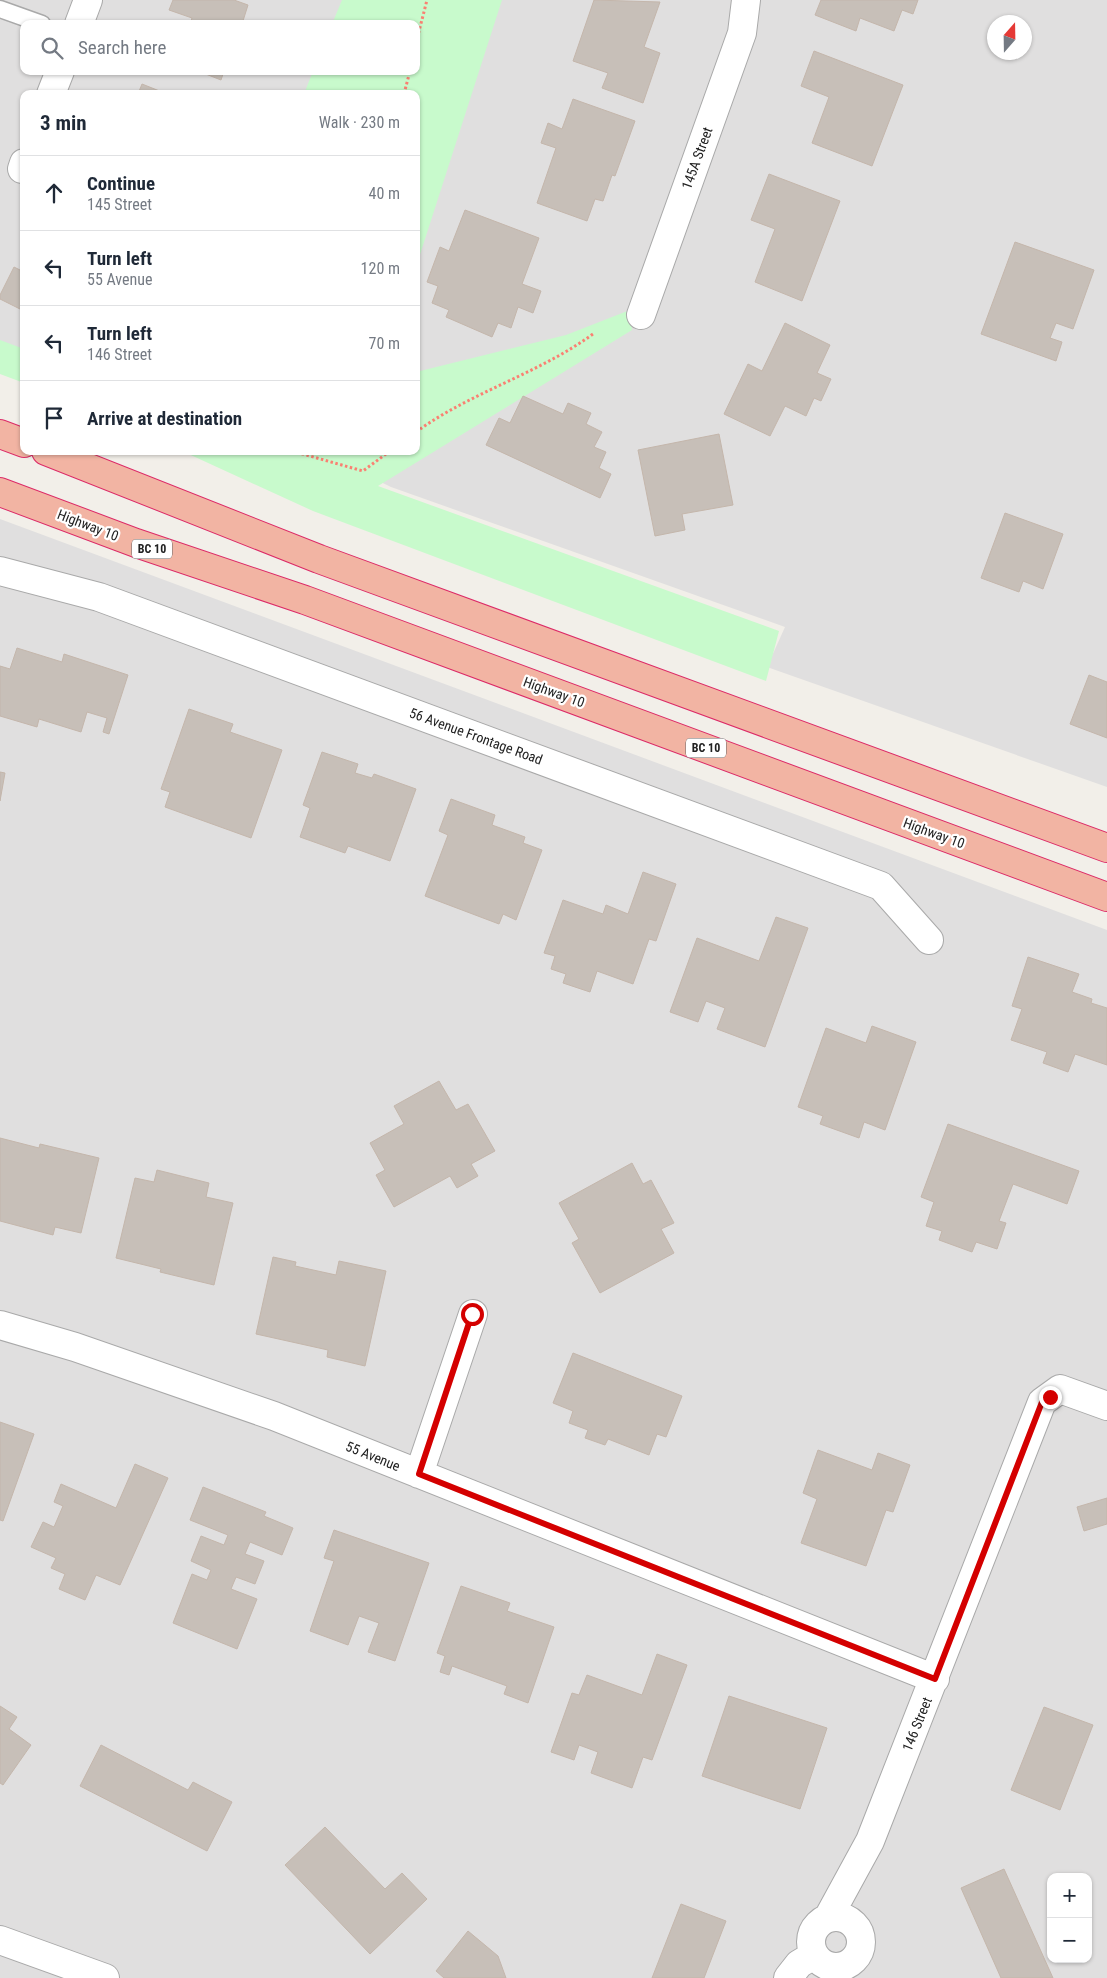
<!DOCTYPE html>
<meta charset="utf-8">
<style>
body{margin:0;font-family:"Roboto Condensed",sans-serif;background:#f2f2f3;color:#1f2937}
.controls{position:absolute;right:15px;bottom:15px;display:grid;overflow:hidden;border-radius:10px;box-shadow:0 1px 4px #0004}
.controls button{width:45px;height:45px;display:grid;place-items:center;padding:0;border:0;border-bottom:1px solid #e0e1e3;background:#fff;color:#1f2937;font:25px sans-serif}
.compass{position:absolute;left:987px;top:15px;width:45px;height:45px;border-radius:50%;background:#fff;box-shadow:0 1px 4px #0004;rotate:20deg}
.stop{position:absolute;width:15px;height:15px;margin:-11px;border:4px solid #d40000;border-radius:50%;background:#fff}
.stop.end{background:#d40000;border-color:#fff;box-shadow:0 1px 5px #0008}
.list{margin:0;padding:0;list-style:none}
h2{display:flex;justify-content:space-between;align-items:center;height:65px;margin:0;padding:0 20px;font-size:21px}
h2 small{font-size:16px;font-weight:400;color:#747a83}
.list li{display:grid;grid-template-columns:32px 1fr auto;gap:15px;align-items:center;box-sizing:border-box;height:75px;padding:0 20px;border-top:1px solid #e0e1e3}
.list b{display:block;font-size:19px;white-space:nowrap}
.list p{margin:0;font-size:16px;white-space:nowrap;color:#747a83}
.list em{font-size:16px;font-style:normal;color:#747a83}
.icon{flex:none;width:28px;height:28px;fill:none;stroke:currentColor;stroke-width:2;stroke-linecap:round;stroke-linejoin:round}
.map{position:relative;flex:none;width:1107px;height:1978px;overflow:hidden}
.search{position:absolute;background:#fff;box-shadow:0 1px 4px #0004;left:20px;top:20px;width:400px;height:55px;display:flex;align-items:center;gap:12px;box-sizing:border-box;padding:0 18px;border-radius:10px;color:#747a83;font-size:19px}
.panel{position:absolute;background:#fff;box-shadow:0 1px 4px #0004;left:20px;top:90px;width:400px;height:365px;border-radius:10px}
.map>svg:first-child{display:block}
.residential{fill:#e0dfdf;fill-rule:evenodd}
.park{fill:#c8facc}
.building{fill:#c7bfb8;stroke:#c4b6ab}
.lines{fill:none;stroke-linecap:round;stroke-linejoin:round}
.service-casing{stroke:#a9a9a9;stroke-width:19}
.minor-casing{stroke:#a9a9a9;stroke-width:30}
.trunk-casing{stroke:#dc2a67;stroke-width:30}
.path{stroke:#fa8072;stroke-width:3;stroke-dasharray:2.5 2.5;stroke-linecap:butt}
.service{stroke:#fff;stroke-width:16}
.minor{stroke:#fff;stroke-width:28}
.trunk{stroke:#f2b4a3;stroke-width:28}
.route{stroke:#d40000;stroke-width:6}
.labels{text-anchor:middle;stroke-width:4.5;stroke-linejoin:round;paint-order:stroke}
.shield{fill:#fff;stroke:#646464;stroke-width:1}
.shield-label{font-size:12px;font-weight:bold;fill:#222}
.street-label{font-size:14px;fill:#222;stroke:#fff}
</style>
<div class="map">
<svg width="1107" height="1978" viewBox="0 0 1107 1978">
<rect width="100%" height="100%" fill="#f2efe9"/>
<path class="residential" d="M0 0H1107V787L767 667 785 627 391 487 354 469 416 451V94H24V353L0 345ZM994 22H1024V52H994ZM24 24H416V71H24Z
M0 519 1107 930V1978H0ZM1051 1877H1088V1959H1051Z"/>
<path class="park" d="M342 0H502L416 267V94H304L313 71H416V24H332Z
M630 310 632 330 378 486 779 631 766 681 313 511 182 451H416V372L566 335Z
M0 340 24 349V383L0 374Z"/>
<path class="building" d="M173 0H234L248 5 242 24H190L192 18 169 10Z
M594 0 660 2 644 47 660 53 643 103 602 88 608 73 573 61Z
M821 0H918L913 14 902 10 894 31 860 18 856 31 815 15Z
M814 51 903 85 872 166 812 143 829 97 801 86Z
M198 71H224L221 80Z
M142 84 167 94H138Z
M573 99 635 121 615 176 612 175 603 201 595 199 587 221 537 203 556 148 541 143 548 123 562 129Z
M769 174 840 201 802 301 755 282 775 229 751 220Z
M465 210 539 238 522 284 541 291 533 313 518 307 511 328 498 323 492 337 446 317 449 310 432 303 438 286 427 282 440 247 449 251Z
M1015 242 1094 270 1073 329 1056 323 1050 338 1062 342 1056 361 981 334Z
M14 267 24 272V311L0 299V295Z
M785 323 830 345 817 373 831 379 821 401 814 398 806 416 785 406 770 436 724 414 748 364 762 371Z
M523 396 563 414 568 403 591 413 586 424 602 432 594 447 606 452 599 468 611 474 600 498 486 445 499 418 510 423Z
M719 434 733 505 682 514 685 530 655 536 638 450Z
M1005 513 1063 534 1043 589 1023 581 1019 592 981 578Z
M17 648 62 662 64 654 128 675 109 734 103 732 107 718 87 712 81 732 39 719 37 727 0 716V666L10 669Z
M1089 675 1107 682V738L1070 724Z
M189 709 233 724 230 732 282 750 251 838 165 807 170 792 161 789Z
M322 752 358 764 355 773 372 778 374 774 416 789 390 861 348 846 345 853 300 837 310 808 303 805Z
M0 772 5 773 0 801Z
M451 799 495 815 492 825 525 837 523 843 542 850 516 920 503 914 499 924 425 896 448 835 439 831Z
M643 872 676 884 656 941 649 939 633 984 597 971 590 992 563 983 566 974 551 969 555 956 544 953 563 900 603 914 606 905 628 914Z
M776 917 808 928 765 1047 717 1029 725 1008 706 1001 698 1022 670 1012 697 938 759 961Z
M1028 957 1079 974 1072 992 1092 999 1091 1003 1107 1008V1065L1075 1054 1068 1072 1043 1063 1047 1052 1011 1040 1022 1009 1012 1006Z
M872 1026 916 1042 885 1130 864 1122 859 1138 820 1124 823 1116 798 1107 826 1028 866 1043Z
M439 1081 456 1110 468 1104 495 1151 471 1164 478 1176 457 1188 450 1176 394 1207 376 1175 385 1170 370 1143 404 1124 394 1106Z
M948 1124 1079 1171 1067 1204 1013 1184 999 1221 1006 1223 997 1249 976 1242 972 1252 939 1240 942 1231 926 1226 934 1202 921 1197Z
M0 1138 39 1148 40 1144 99 1158 81 1233 55 1227 53 1235 0 1221Z
M632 1163 643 1184 651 1180 674 1223 661 1229 674 1253 600 1293 572 1243 579 1239 559 1203Z
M157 1170 209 1183 206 1197 233 1203 214 1285 160 1272 161 1269 116 1258 135 1178 154 1182Z
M273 1257 296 1262 295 1266 336 1275 339 1261 386 1271 365 1366 327 1357 328 1350 256 1334Z
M573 1353 682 1396 666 1437 657 1434 649 1455 608 1439 605 1445 585 1438 588 1430 569 1423 573 1411 553 1403Z
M0 1422 34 1434 3 1521 0 1520Z
M818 1450 872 1470 878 1453 910 1465 893 1512 886 1510 866 1566 801 1543 817 1499 803 1493Z
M135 1464 168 1478 120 1585 96 1575 85 1600 59 1589 65 1574 51 1568 56 1558 31 1547 43 1522 54 1527 63 1506 54 1502 61 1484 116 1508Z
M203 1487 266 1512 264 1516 293 1528 282 1555 250 1542 245 1554 264 1561 255 1584 236 1577 231 1589 257 1599 237 1649 173 1623 192 1574 207 1580 211 1570 191 1561 201 1536 224 1545 228 1535 190 1520Z
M1107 1498V1524L1084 1531 1077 1507Z
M334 1530 429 1563 395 1661 368 1652 379 1623 359 1616 348 1645 310 1631 334 1561 324 1558Z
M461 1586 510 1603 507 1611 554 1627 528 1703 504 1694 507 1686 452 1666 449 1675 440 1672 445 1656 437 1653Z
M657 1654 687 1665 652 1760 643 1757 632 1788 591 1773 598 1752 579 1745 574 1760 551 1752 572 1693 579 1695 587 1675 642 1695Z
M729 1696 827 1728 800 1809 702 1776Z
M0 1706 17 1717 9 1729 31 1745 3 1785 0 1783Z
M1044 1707 1093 1725 1060 1810 1011 1790Z
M101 1745 188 1790 193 1782 232 1802 207 1851 80 1786Z
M325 1827 385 1889 402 1873 427 1899 370 1954 285 1865Z
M1004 1869 1053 1978H1001L961 1888Z
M681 1904 726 1921 704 1978H652Z
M468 1931 498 1956 506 1978H444L436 1971Z"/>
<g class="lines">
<g class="service-casing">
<path id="service" d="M0 9 42 24"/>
</g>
<g class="minor-casing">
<path id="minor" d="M79 24 88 0
M51 94 60 71
M22 169 24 163
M641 315 742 33 746 0
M0 571 99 597 881 886 929 940
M0 1325 75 1347 274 1416 935 1679
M419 1474 473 1314
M811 1942a25 25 0 1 1 50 0a25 25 0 1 1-50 0Z
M828 1918 870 1841 1042 1402 1060 1389 1107 1406
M0 1940 105 1978
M788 1978 799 1964 814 1955"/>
</g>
<g class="trunk-casing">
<path id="trunk" d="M0 434 24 443
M46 451 319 559 1107 848
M0 492 136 543 305 600 1107 897"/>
</g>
<path class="path" d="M416 43 427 0
M404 94 410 71
M416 432C471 392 538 374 593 334
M292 451 363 471 390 451"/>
<use href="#service" class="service"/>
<use href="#minor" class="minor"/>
<use href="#trunk" class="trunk"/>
</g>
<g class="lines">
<path class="route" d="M472 1314 419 1474 935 1679 1042 1402 1050 1397"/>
</g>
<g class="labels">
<g class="shield">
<rect x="132" y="539.5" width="40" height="19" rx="4"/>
<rect x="686" y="738.5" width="40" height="19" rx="4"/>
</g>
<g class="shield-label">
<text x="152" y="553">BC 10</text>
<text x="706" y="752">BC 10</text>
</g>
<g class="street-label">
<text transform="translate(697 158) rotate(-70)" y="5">145A Street</text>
<text transform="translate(88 525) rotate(21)" y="5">Highway 10</text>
<text transform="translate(554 692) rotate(20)" y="5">Highway 10</text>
<text transform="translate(476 736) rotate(20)" y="5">56 Avenue Frontage Road</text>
<text transform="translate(934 833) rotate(20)" y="5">Highway 10</text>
<text transform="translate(373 1456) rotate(22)" y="5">55 Avenue</text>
<text transform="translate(917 1724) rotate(-68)" y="5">146 Street</text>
</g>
</g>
</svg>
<div class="controls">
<button>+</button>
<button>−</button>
</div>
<svg class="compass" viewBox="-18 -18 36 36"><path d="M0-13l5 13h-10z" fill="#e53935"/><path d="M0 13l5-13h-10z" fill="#747a83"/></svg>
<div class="stop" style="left:472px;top:1314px"></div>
<div class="stop end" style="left:1050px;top:1397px"></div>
<div class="search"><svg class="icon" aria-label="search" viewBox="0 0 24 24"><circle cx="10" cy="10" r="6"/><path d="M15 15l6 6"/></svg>Search here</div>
<section class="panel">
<h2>3 min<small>Walk · 230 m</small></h2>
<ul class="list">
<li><svg class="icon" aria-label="ahead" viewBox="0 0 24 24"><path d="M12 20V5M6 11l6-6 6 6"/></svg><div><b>Continue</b><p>145 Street</p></div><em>40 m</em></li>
<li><svg class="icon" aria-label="left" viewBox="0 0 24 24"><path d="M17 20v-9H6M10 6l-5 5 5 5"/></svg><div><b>Turn left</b><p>55 Avenue</p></div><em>120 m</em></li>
<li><svg class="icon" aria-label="left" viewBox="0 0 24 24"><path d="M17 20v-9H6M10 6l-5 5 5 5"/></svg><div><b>Turn left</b><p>146 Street</p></div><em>70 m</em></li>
<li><svg class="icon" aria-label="arrive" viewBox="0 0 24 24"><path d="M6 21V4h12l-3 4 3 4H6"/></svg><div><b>Arrive at destination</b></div></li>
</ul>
</section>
</div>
